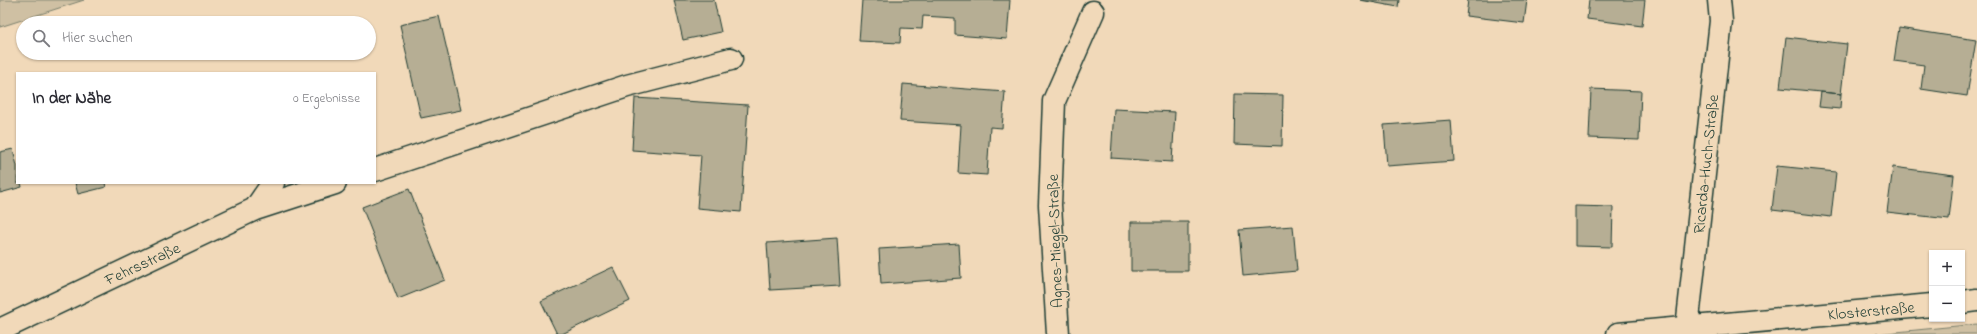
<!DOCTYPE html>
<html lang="de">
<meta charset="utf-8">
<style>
body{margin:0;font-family:"Indie Flower",sans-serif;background:#f7f7f7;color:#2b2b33}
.controls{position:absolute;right:12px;bottom:12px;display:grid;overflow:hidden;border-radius:0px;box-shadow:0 1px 3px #0004}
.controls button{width:36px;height:36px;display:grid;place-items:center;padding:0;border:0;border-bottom:1px solid #e1e1e2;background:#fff;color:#2b2b33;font:20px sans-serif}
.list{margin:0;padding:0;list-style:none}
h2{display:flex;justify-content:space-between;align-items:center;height:52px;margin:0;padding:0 16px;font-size:17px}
h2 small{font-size:13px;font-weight:400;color:#7c7c81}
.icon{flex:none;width:22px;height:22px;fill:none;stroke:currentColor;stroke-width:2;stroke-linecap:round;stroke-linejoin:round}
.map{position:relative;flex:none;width:1977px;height:334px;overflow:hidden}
.search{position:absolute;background:#fff;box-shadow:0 1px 3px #0004;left:16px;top:16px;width:360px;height:44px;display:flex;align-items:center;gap:10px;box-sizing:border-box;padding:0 14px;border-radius:22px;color:#7c7c81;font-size:15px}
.panel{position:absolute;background:#fff;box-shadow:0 1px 3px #0004;left:16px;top:72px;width:360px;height:112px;border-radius:0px}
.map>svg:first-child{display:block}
.green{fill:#cfc0a3;stroke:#777e6c}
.building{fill:#b6ae94;stroke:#1f3d34}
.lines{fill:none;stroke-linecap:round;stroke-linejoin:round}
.minor-casing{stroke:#1f3d34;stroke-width:25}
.minor{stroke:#f1d9b9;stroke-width:22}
.labels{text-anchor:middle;stroke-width:3;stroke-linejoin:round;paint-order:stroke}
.street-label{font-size:16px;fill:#1f3d34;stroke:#f1d9b9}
</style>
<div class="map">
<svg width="1977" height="334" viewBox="0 0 1977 334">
<rect width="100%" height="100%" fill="#f1d9b9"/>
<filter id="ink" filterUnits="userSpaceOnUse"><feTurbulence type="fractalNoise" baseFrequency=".025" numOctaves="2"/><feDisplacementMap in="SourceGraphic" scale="8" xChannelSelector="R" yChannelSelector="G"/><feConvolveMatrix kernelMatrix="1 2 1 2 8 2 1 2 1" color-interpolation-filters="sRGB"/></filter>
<g filter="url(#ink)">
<path class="green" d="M0 0H84L0 27Z
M1977 324V334H1876Z"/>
<path class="building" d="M674 0H714L721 32 683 40Z
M862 0H1010L1007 39 955 35V18L923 16 922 29 901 28 900 43 859 41Z
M1360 0H1399L1398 7Z
M1468 0H1527L1524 23 1466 16Z
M1589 0H1645L1642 26 1587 19Z
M439 16 461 110 421 118 400 25Z
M1899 28 1976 40 1967 96 1921 89 1924 65 1894 61Z
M1786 37 1847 44 1841 94 1780 88Z
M903 84 1005 92 1002 128 990 127 987 175 958 173 961 125 900 121Z
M1591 89 1641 91 1639 140 1589 138Z
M1821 92 1841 94 1840 109 1819 107Z
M1235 94 1283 95 1282 146 1234 144Z
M635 98 748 105 741 212 697 208 701 155 632 150Z
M1114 109 1175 112 1172 162 1111 158Z
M1451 120 1454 161 1387 166 1384 125Z
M13 149 17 166V183H21L22 187 0 193V152Z
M1777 166 1836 172 1831 217 1772 210Z
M1893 167 1954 175 1949 219 1887 212Z
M75 183H105L106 187 78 194Z
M409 189 445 280 398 299 362 207Z
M1575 206 1613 207 1612 247 1575 246Z
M1131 222H1188V271H1131Z
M1293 226 1297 271 1243 276 1239 230Z
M837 238 840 286 770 290 767 243Z
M959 244 961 278 881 284 879 249Z
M613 267 630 301 562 334H557L541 301Z"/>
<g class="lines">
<g class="minor-casing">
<path id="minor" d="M375 170 627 86 731 59
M255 209 335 183
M1962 302 1977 300
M1687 328 1721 21 1719 0
M0 330 255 209 273 183
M1058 334 1050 205 1054 101 1093 12
M1618 334 1932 305"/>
</g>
<use href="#minor" class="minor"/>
</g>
</g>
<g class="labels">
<g class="street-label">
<text transform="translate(1705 164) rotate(-84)" y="6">Ricarda-Huch-Straße</text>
<text transform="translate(1054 241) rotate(-92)" y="6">Agnes-Miegel-Straße</text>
<text transform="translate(142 263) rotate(-25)" y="6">Fehrsstraße</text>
<text transform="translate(1871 310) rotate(-5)" y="6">Klosterstraße</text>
</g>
</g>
</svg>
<div class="controls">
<button>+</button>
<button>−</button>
</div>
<div class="search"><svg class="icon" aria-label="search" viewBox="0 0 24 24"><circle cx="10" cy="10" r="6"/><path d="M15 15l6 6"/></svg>Hier suchen</div>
<section class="panel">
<h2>In der Nähe<small>0 Ergebnisse</small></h2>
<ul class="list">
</ul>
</section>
</div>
